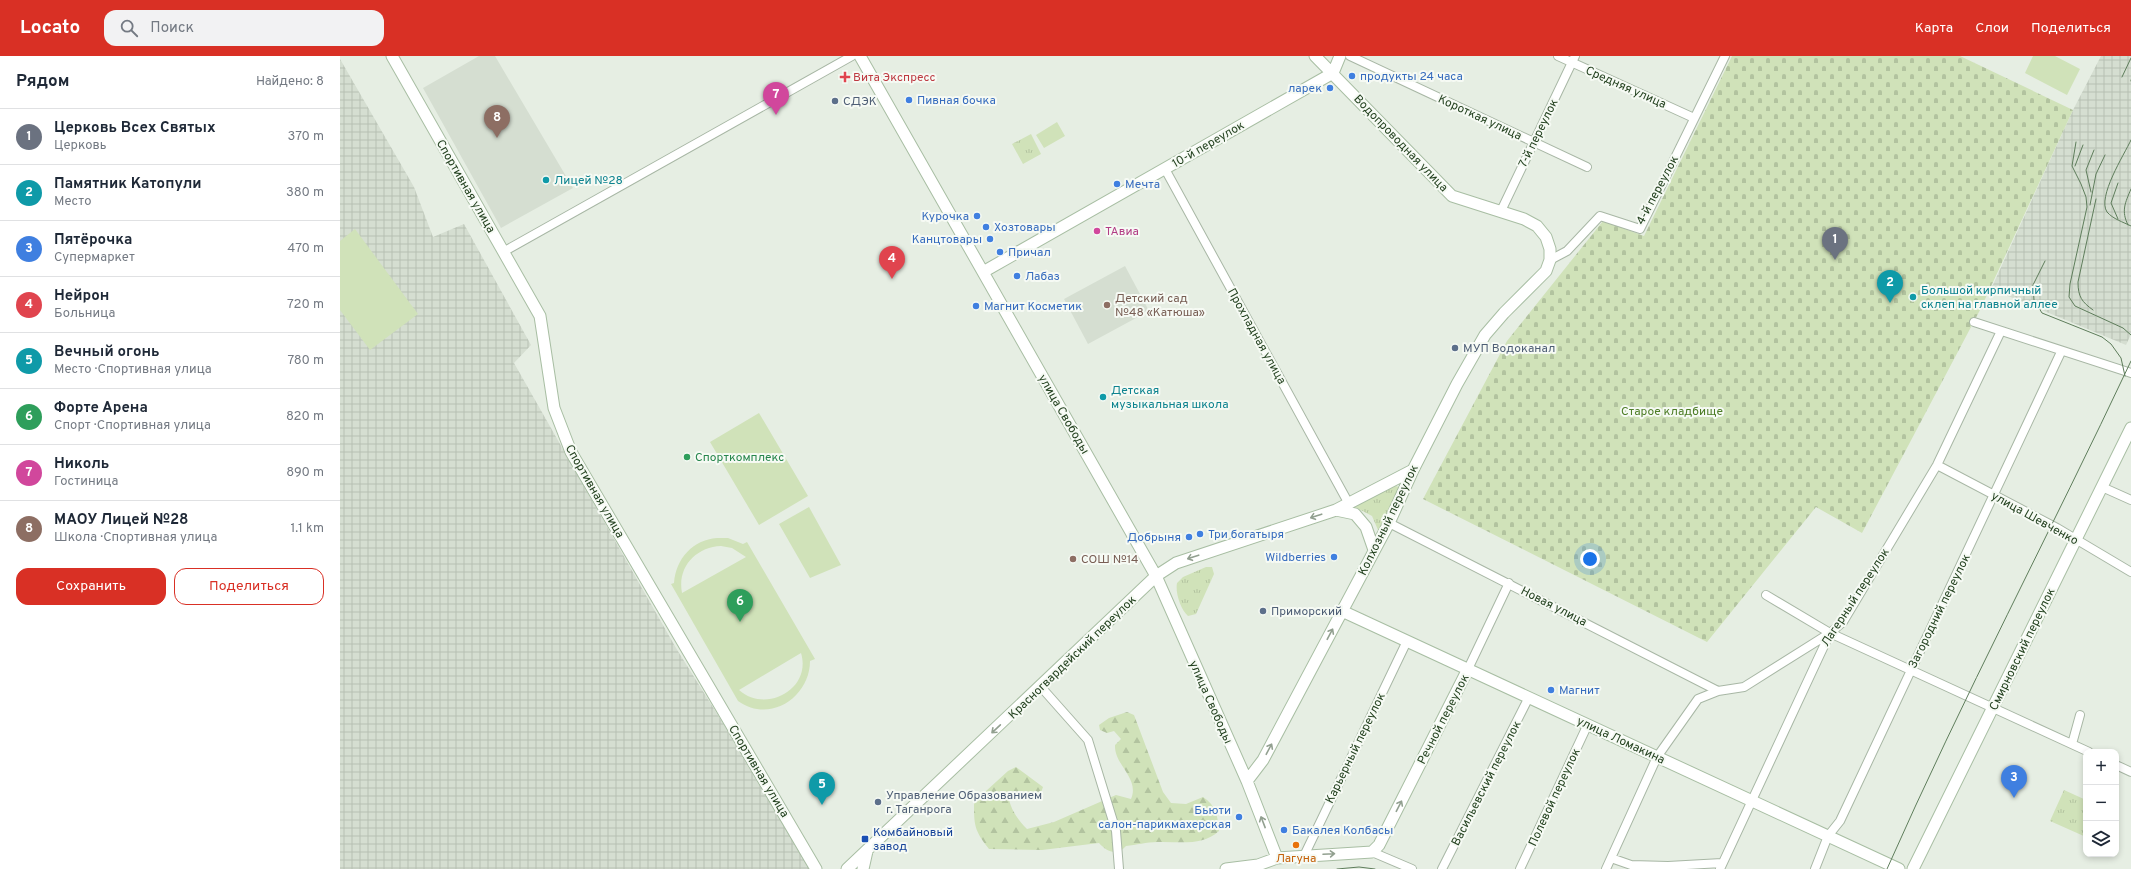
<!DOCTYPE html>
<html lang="ru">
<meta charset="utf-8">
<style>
body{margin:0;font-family:Overpass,sans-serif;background:#f2f2f3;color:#1f2937}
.controls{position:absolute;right:12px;bottom:12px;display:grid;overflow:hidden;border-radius:8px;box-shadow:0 2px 6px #0003}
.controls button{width:36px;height:36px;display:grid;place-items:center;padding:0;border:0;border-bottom:1px solid #e0e1e3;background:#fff;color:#1f2937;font:20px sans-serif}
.you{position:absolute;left:1250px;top:503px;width:14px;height:14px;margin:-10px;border:3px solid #fff;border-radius:50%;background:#1a73e8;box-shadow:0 0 0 6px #1a73e833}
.badge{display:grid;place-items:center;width:26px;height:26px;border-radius:50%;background:#d93025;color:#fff;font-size:13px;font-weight:700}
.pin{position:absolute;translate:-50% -33px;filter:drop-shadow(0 1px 2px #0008)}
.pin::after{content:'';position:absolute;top:21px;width:14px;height:12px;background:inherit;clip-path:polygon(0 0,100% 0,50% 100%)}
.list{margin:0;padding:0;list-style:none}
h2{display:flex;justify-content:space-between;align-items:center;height:52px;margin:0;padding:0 16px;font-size:17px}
h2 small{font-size:13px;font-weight:400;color:#747a83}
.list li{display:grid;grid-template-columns:26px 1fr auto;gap:12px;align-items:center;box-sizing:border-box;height:56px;padding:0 16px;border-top:1px solid #e0e1e3}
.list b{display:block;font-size:15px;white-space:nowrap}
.list p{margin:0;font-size:13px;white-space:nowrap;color:#747a83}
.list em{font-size:13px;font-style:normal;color:#747a83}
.actions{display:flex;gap:8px;padding:12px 16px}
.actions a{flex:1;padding:9px 0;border:1px solid #d93025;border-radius:12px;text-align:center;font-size:14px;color:#d93025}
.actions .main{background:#d93025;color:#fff}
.icon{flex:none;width:22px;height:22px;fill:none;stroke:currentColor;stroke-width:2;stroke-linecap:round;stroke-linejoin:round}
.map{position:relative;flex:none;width:1791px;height:813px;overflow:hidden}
header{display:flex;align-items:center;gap:24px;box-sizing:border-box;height:56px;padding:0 20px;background:#d93025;color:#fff}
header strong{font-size:19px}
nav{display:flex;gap:22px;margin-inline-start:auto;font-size:14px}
.search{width:280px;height:36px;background:#f2f2f3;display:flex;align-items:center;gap:10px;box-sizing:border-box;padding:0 14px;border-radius:12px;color:#747a83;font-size:15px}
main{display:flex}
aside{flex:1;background:#fff}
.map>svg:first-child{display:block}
.built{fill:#d5ded1}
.industrial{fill:url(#industrial-grid)}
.forest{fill:url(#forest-firs)}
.cemetery{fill:url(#cemetery-stones)}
.park{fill:url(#park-tufts)}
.pitch{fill:#d0e2b9;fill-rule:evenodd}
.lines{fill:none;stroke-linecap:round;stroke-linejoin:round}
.street-casing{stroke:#a8b7a5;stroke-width:10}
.secondary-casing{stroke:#a8bea3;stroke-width:13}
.street{stroke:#fff;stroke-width:8}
.secondary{stroke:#fff;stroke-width:11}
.tram{stroke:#5e7d5b;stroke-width:1}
.oneway{stroke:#92a090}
.shop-dot{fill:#3f7fe0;stroke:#f6faf4;stroke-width:1.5}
.health-dot{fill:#e0444e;stroke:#f6faf4;stroke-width:1.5}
.service-dot{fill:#5c6f8a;stroke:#f6faf4;stroke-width:1.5}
.culture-dot{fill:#0f9aa8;stroke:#f6faf4;stroke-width:1.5}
.hotel-dot{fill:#d1479c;stroke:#f6faf4;stroke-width:1.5}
.education-dot{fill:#8d6e63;stroke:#f6faf4;stroke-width:1.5}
.leisure-dot{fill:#2e9e5b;stroke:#f6faf4;stroke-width:1.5}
.transit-dot{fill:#1a4fb4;stroke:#f6faf4;stroke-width:1.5}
.food-dot{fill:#e8710a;stroke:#f6faf4;stroke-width:1.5}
.labels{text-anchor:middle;stroke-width:4;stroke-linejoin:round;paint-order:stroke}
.shop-label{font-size:12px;fill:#366cbe;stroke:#f6faf4;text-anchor:start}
.health-label{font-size:12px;fill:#be3a42;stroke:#f6faf4;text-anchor:start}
.street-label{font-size:12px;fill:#244220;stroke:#f6faf4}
.service-label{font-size:12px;fill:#4e5e75;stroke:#f6faf4;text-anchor:start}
.culture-label{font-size:12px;fill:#0d838f;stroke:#f6faf4;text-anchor:start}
.hotel-label{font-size:12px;fill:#b23c85;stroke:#f6faf4;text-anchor:start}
.education-label{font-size:12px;fill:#785e54;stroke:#f6faf4;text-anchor:start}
.park-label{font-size:12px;fill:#4d7d26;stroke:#f6faf4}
.leisure-label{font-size:12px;fill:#27864d;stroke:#f6faf4;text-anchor:start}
.transit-label{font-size:12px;fill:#164399;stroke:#f6faf4;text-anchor:start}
.food-label{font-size:12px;fill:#c56008;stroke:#f6faf4}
</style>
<header>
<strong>Locato</strong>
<div class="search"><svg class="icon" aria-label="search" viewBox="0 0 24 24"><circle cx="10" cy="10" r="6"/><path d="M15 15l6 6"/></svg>Поиск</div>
<nav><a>Карта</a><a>Слои</a><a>Поделиться</a></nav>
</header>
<main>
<aside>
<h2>Рядом<small>Найдено: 8</small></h2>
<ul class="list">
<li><span class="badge" style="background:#6b7280">1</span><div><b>Церковь Всех Святых</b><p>Церковь</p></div><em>370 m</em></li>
<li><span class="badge" style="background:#0f9aa8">2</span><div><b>Памятник Катопули</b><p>Место</p></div><em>380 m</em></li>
<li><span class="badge" style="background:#3f7fe0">3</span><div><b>Пятёрочка</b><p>Супермаркет</p></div><em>470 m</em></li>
<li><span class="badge" style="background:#e0444e">4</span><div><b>Нейрон</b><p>Больница</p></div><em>720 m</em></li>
<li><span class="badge" style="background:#0f9aa8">5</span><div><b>Вечный огонь</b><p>Место · Спортивная улица</p></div><em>780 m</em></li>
<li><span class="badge" style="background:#2e9e5b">6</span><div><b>Форте Арена</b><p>Спорт · Спортивная улица</p></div><em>820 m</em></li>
<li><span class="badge" style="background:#d1479c">7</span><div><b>Николь</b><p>Гостиница</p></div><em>890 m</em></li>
<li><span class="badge" style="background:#8d6e63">8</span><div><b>МАОУ Лицей №28</b><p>Школа · Спортивная улица</p></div><em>1.1 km</em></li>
</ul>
<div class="actions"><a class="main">Сохранить</a><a>Поделиться</a></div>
</aside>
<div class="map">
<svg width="1791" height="813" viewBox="0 0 1791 813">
<defs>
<pattern id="industrial-grid" width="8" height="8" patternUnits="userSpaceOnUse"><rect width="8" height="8" fill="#d5ded1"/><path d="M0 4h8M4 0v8" fill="none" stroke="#b7c0b3"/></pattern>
<pattern id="forest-firs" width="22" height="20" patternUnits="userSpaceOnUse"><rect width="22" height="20" fill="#d0e2b9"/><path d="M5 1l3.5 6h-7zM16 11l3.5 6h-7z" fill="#b2c39f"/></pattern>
<pattern id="cemetery-stones" width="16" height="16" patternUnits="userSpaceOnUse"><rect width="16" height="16" fill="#d0e2b9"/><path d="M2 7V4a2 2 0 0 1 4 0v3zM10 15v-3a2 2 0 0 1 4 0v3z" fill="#b2c39f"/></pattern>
<pattern id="park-tufts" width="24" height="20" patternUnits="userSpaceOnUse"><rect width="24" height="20" fill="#d0e2b9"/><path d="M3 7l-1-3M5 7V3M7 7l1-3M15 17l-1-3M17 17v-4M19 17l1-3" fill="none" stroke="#b2c39f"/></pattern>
</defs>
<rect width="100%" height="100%" fill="#e6eee3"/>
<path class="built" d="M139 0H155L233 132 161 172 83 32Z
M785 210 809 255 748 288 724 243Z"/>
<path class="industrial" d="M1761 0H1791V278L1786 289 1651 233 1733 54Z
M0 3 74 131 93 181 124 168 191 289 174 307 336 592 474 813H0Z"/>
<path class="forest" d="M787 656 794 659 823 736 831 747 846 748 863 741C876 749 878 761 879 775 862 791 838 785 817 786 807 786 796 789 786 790 777 800 767 796 759 787L702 794 649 793C634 774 634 769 634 746L668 715 676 711 703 731 699 742C683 746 682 735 668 735 668 750 677 763 687 773L714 766 776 739 791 743C800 722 774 709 775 689L781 683 774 675 767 677 760 674 759 669 769 662Z"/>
<path class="cemetery" d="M1392 0H1620L1733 54 1640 254 1522 477 1476 451 1367 586 1083 443 1167 285 1263 165 1304 180Z"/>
<path class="park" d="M691 78 701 98 683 108 672 88Z
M1056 430 1059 431 1060 436 1040 474H1038L1032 460 1015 451 1016 448Z
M866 511H872L874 518 856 558 848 560C841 554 835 537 837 527L843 521Z
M1724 734 1746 744V781L1710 765Z"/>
<path class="pitch" d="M1693 0H1715L1740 13 1727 39 1685 17Z
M717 66 725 80 704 92 696 79Z
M15 173 78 258 30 294 0 254V185Z
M419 357 468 440 419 469 370 386Z
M469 451 501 509 470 522 439 468Z
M377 482H388L403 488 407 486 475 603 470 605C470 641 430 668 398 645L331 528 334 527C336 502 353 484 377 482ZM381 490 392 492 406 501 342 537C337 511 356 491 381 490ZM461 597C472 633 426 658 399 634Z"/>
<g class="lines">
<g class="street-casing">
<path id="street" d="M1010 0 1247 111
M1218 0 1354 62
M825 113 1009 448
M1161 155 1235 0
M163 196 512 0
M1210 204 1227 195 1260 160 1300 173 1385 0
M1634 266 1791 317
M1597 409 1717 472 1791 516
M1762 431 1791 444
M1049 467 1378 635
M1426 539 1490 577 1749 696
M1128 613 1169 527
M701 631 748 684 776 775 779 813
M1732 688 1740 659
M1776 709 1791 716
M1032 796 1072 813
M964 800 1067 585
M1271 802 1291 809 1328 810 1382 807
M1102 813 1189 641
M1180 813 1248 668
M1266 813 1317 701 1358 643 1378 635 1404 631 1490 577
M1380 813 1490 577 1503 566 1597 409 1661 275
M1475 813 1488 780 1500 765 1721 296"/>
</g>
<g class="secondary-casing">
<path id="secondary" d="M52 0 200 260 214 352 231 396 476 813
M520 0 816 520 907 725 937 802
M643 216 993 17 1000 0
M996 454 1073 414
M1002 555 1559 813
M907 725 923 704 1049 467 1073 414 1117 328 1145 279 1164 257 1206 215 1210 204V193L1206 181 1197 170 1184 163 1112 140 975 0
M507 813 816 520 836 507 996 454 1015 458 1026 471 1034 494
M523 813 527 795
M886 813 918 809 937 802 1032 796 1039 789 1128 613
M1573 813 1791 372"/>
</g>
<use href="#street" class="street"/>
<use href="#secondary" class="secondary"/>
<path class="tram" d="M1782 21 1791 2
M1791 25V24
M1791 84C1784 99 1757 141 1767 156 1773 163 1783 166 1791 170
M1736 86 1732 110 1741 128 1746 141 1747 151 1730 228 1729 241 1735 250 1783 272 1791 279
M1735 110 1743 89
M1778 127 1771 147 1778 163
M1751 136 1746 114 1754 94
M1750 149 1756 118 1765 99
M1788 169C1781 155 1785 147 1791 133
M1705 205 1693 229 1694 244 1702 257 1762 281 1771 288 1781 302 1785 320
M1753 254C1742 246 1738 241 1738 226L1756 143
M997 813 1019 811 1035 813
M1547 813C1623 641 1711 475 1791 305"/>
</g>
<defs><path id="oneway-shaft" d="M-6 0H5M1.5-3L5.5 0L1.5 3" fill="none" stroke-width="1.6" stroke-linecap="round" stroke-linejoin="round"/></defs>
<g class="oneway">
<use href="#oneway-shaft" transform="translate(976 460) rotate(162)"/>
<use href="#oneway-shaft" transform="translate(853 501) rotate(162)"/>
<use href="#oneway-shaft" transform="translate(990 578) rotate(-62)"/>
<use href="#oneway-shaft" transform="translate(656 673) rotate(137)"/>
<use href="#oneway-shaft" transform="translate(929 693) rotate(-62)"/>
<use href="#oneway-shaft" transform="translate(1059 750) rotate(-63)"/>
<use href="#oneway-shaft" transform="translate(923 766) rotate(-111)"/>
<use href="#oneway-shaft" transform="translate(989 798) rotate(-3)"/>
</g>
<g class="shop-dot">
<circle cx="1012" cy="20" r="4"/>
<circle cx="990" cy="32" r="4"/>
<circle cx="569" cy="44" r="4"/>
<circle cx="777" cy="128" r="4"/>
<circle cx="637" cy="160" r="4"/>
<circle cx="646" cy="171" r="4"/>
<circle cx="650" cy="183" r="4"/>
<circle cx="660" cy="196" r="4"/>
<circle cx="677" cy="220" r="4"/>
<circle cx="636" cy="250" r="4"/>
<circle cx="860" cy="478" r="4"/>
<circle cx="849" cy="481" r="4"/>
<circle cx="994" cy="501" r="4"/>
<circle cx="1211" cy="634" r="4"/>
<circle cx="899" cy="761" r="4"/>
<circle cx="944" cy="774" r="4"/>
</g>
<path class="health-dot" d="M503 15h4v4h4v4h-4v4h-4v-4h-4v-4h4z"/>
<g class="service-dot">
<circle cx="495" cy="45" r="4"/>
<circle cx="1115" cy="292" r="4"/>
<circle cx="923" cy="555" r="4"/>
<circle cx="538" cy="746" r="4"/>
</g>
<g class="culture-dot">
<circle cx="206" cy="124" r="4"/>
<circle cx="1573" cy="241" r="4"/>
<circle cx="763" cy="341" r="4"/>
</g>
<circle class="hotel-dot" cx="757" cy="175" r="4"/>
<g class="education-dot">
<circle cx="767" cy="249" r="4"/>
<circle cx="733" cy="503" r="4"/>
</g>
<circle class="leisure-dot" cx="347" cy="401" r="4"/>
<rect class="transit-dot" x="521" y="779" width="8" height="8" rx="2"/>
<circle class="food-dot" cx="956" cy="789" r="4"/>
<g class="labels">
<g class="shop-label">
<text x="1020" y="24">продукты 24 часа</text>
<text x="982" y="36" text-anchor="end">ларек</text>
<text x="577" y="48">Пивная бочка</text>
<text x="785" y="132">Мечта</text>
<text x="629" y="164" text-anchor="end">Курочка</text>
<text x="654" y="175">Хозтовары</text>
<text x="642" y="187" text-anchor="end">Канцтовары</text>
<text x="668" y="200">Причал</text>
<text x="685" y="224">Лабаз</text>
<text x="644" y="254">Магнит Косметик</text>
<text x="868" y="482">Три богатыря</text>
<text x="841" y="485" text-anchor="end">Добрыня</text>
<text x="986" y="505" text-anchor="end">Wildberries</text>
<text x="1219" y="638">Магнит</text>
<text x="891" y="758" text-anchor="end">Бьюти<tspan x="891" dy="14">салон-парикмахерская</tspan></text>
<text x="952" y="778">Бакалея Колбасы</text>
</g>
<g class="health-label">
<text x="513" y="25">Вита Экспресс</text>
</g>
<g class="street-label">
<text transform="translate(1286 31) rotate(24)" y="4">Средняя улица</text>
<text transform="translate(1140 61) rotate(25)" y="4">Короткая улица</text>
<text transform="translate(1198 77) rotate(-64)" y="4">7-й переулок</text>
<text transform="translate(1061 87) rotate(46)" y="4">Водопроводная улица</text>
<text transform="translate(868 88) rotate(-30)" y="4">10-й переулок</text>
<text transform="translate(126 130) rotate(60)" y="4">Спортивная улица</text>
<text transform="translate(1317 134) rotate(-62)" y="4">4-й переулок</text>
<text transform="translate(917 280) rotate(61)" y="4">Прохладная улица</text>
<text transform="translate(724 358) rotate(60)" y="4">улица Свободы</text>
<text transform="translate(255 435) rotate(60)" y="4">Спортивная улица</text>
<text transform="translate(1695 462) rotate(29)" y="4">улица Шевченко</text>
<text transform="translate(1048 464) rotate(-64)" y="4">Колхозный переулок</text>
<text transform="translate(1515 541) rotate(-57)" y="4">Лагерный переулок</text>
<text transform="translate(1214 550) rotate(27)" y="4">Новая улица</text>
<text transform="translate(1599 555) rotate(-64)" y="4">Загородний переулок</text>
<text transform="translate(1682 593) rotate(-64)" y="4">Смирновский переулок</text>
<text transform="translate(732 601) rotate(-44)" y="4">Красногвардейский переулок</text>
<text transform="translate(871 646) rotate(66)" y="4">улица Свободы</text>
<text transform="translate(1103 663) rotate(-63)" y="4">Речной переулок</text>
<text transform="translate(1281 684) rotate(25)" y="4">улица Ломакина</text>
<text transform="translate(1015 692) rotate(-64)" y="4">Карьерный переулок</text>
<text transform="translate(419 715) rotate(59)" y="4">Спортивная улица</text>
<text transform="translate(1146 727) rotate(-63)" y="4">Васильевский переулок</text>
<text transform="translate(1214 741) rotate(-65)" y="4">Полевой переулок</text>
</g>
<g class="service-label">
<text x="503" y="49">СДЭК</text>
<text x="1123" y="296">МУП Водоканал</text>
<text x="931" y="559">Приморский</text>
<text x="546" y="743">Управление Образованием<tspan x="546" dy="14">г. Таганрога</tspan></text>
</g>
<g class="culture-label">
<text x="214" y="128">Лицей №28</text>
<text x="1581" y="238">Большой кирпичный<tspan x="1581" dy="14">склеп на главной аллее</tspan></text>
<text x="771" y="338">Детская<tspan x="771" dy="14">музыкальная школа</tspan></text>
</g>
<g class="hotel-label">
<text x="765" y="179">ТАвиа</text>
</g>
<g class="education-label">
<text x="775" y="246">Детский сад<tspan x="775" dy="14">№48 «Катюша»</tspan></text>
<text x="741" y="507">СОШ №14</text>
</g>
<g class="park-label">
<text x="1332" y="359">Старое кладбище</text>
</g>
<g class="leisure-label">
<text x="355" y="405">Спорткомплекс</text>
</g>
<g class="transit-label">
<text x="533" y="780">Комбайновый<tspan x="533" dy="14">завод</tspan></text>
</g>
<g class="food-label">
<text x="956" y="806">Лагуна</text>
</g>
</g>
</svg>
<div class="controls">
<button>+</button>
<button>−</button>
<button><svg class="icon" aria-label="layers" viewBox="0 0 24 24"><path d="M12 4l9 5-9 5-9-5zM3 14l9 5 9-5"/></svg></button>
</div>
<div class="you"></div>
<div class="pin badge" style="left:1495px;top:204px;background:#6b7280">1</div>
<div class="pin badge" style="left:1550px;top:247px;background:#0f9aa8">2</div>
<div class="pin badge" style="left:1674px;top:742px;background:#3f7fe0">3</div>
<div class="pin badge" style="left:552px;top:223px;background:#e0444e">4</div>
<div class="pin badge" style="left:482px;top:749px;background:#0f9aa8">5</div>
<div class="pin badge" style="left:400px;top:566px;background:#2e9e5b">6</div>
<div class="pin badge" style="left:436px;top:59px;background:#d1479c">7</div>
<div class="pin badge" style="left:157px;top:82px;background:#8d6e63">8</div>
</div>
</main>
